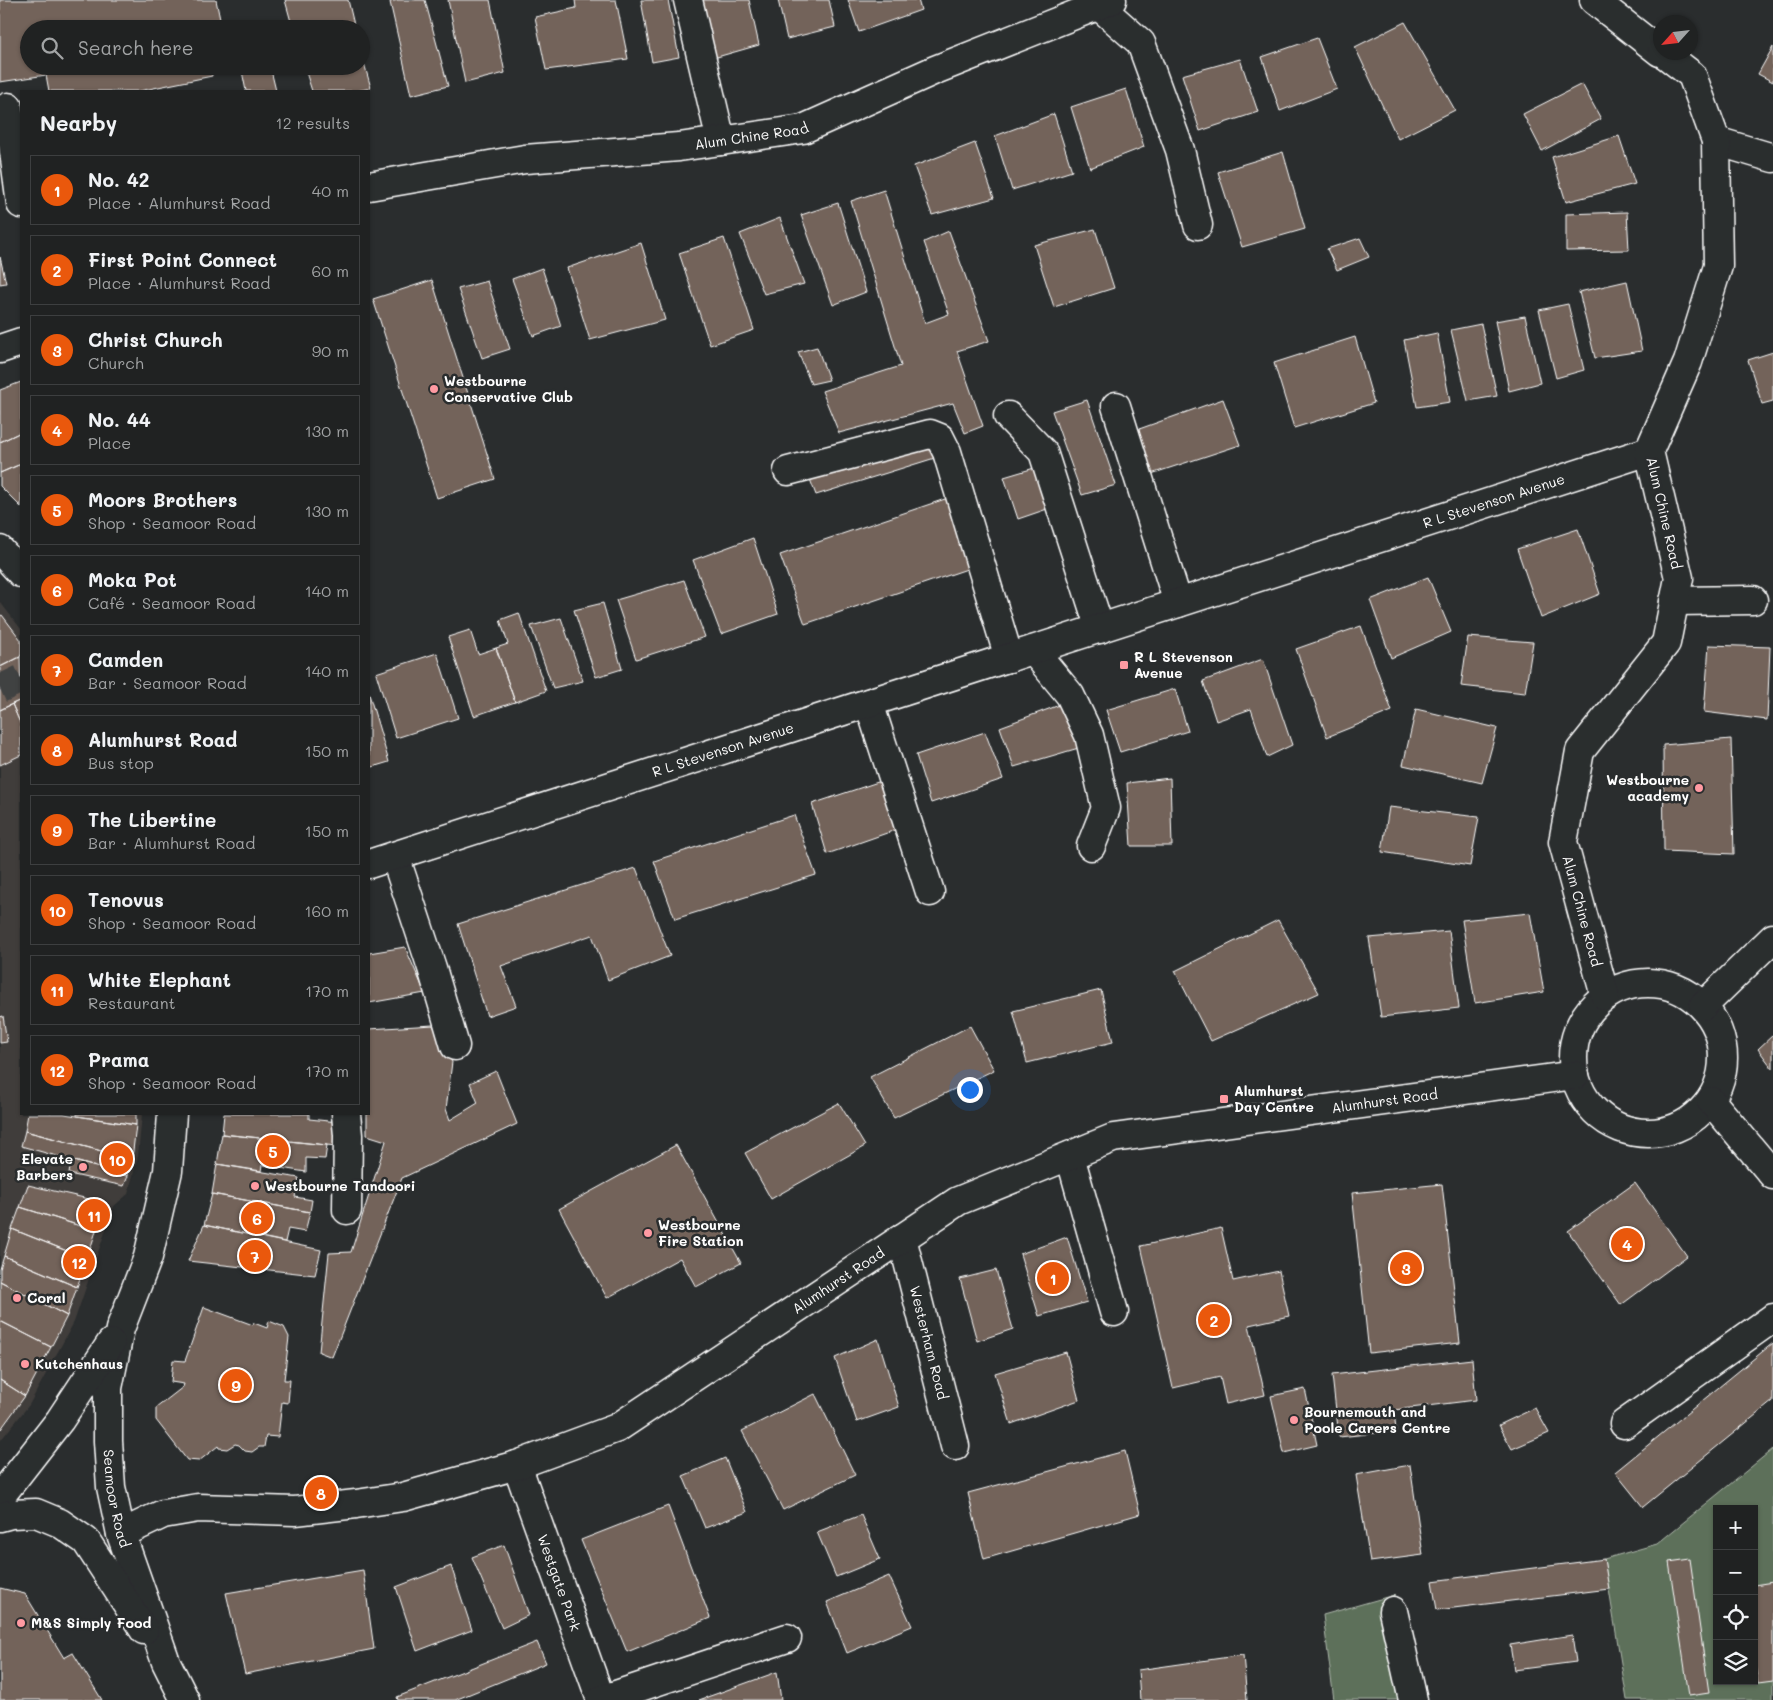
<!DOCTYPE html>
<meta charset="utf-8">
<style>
body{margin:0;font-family:Mali,sans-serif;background:#2d2f2f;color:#f1f3f6}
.controls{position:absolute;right:15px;bottom:15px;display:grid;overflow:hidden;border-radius:0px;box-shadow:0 1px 4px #0004}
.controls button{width:45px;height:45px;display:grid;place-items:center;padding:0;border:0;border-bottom:1px solid #3d3f40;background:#202222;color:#f1f3f6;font:25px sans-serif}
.compass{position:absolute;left:1653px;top:15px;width:45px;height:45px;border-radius:50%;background:#202222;box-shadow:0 1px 4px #0004;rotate:243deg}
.you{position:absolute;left:969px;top:1089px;width:18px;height:18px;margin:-12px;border:4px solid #fff;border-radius:50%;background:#1a73e8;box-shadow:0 0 0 8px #1a73e833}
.badge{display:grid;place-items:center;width:32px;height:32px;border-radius:50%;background:#ea580c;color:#fff;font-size:16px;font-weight:700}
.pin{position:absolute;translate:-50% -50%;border:2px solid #fff;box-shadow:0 1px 5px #0006}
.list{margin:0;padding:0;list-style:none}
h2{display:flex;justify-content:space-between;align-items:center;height:65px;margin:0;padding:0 20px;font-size:21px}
h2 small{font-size:16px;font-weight:400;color:#a2a4a5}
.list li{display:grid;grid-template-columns:32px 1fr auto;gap:15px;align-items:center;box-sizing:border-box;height:70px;margin:0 10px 10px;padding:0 10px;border:1px solid #3d3f40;border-radius:0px}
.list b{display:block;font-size:19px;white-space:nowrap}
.list p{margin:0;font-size:16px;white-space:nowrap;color:#a2a4a5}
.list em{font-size:16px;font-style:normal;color:#a2a4a5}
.icon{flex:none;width:28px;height:28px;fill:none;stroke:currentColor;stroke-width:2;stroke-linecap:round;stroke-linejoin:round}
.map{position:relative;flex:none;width:1773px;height:1700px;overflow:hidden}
.search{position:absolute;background:#202222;box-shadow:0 1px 4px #0004;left:20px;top:20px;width:350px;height:55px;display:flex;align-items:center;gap:12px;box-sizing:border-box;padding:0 18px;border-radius:28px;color:#a2a4a5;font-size:19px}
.panel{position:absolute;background:#202222;box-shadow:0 1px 4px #0004;left:20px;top:90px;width:350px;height:1025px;border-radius:0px}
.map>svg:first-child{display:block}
.built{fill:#403d3b}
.green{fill:#5d705a;stroke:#aeb8ac;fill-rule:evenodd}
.building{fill:#73635a;stroke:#fff}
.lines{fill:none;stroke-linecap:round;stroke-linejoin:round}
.minor-tunnel{stroke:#3f4243;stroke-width:28;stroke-dasharray:28 14;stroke-linecap:butt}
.minor-casing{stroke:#fff;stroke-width:31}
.minor{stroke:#2a2d2e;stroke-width:28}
.poi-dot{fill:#ff9aa2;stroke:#2a2d2e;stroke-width:2}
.labels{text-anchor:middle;stroke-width:5;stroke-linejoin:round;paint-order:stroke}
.street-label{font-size:14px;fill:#fff;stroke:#2a2d2e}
.poi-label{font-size:14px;font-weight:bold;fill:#fff;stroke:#2a2d2e;text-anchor:start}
</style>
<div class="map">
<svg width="1773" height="1700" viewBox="0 0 1773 1700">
<rect width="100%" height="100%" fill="#2a2d2e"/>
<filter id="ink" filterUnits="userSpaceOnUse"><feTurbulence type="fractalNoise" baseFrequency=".02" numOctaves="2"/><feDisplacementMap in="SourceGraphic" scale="10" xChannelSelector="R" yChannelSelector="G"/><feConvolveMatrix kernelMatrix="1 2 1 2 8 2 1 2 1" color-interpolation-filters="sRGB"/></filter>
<g filter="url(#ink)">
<path class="built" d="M0 602 21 629V1114H142L138 1156 128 1194 114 1206 74 1322 29 1405 0 1441Z"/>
<path class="green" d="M1773 1449V1700H1627L1604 1559 1657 1544ZM1717 1509H1754V1681H1717Z
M1394 1595 1416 1700H1334L1323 1615Z"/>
<path class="building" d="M0 0H216L222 29H29V66H211L212 76 139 91H49L46 75 0 82Z
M285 0H348L355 29H293Z
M398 0H425L448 86 411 95 390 2Z
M448 0H490L505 73 465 83Z
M575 0H616L628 59 546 70 535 17 576 8Z
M641 0H668L679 57 652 62Z
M697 0H749L759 45 710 59Z
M778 0H829L835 27 787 39Z
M848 0H918L921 10 859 32Z
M1405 22 1455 110 1398 139 1355 47Z
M1317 38 1337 89 1280 111 1262 57Z
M1773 47V82L1758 74Z
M361 52 371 88 356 91H312L304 66H361Z
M1240 59 1258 112 1200 131 1182 75Z
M241 66H270L276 91H246Z
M1582 84 1601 119 1542 151 1523 114Z
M1126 89 1144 147 1090 168 1071 107Z
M1054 114 1072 171 1012 190 995 136Z
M1619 136 1635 184 1566 202 1552 157Z
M975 143 994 198 932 215 914 166Z
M1283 152 1305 229 1242 247 1218 172Z
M884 190 925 323 949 314 924 242 949 231 989 341 957 351 983 426 965 433 953 403 839 433 822 391 901 366 851 201Z
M838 203 866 292 833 305 801 215Z
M1627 212 1629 250 1566 251V214Z
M780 218 804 284 764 294 740 234Z
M1095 229 1114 288 1054 307 1034 245Z
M724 238 754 330 710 345 679 253Z
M1360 238 1369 257 1337 270 1327 249Z
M641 243 665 320 590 340 567 268Z
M0 257 6 283 0 284Z
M542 268 561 326 533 336 512 279Z
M432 280 495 479 437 498 373 299Z
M487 281 510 349 482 358 458 289Z
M1627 281 1642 351 1595 358 1579 292Z
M1568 304 1584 370 1556 378 1539 310Z
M1525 316 1540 383 1509 391 1495 321Z
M1481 324 1497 396 1468 401 1451 330Z
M1437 333 1450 402 1417 407 1404 340Z
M1355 337 1374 403 1294 428 1274 363Z
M817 347 829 380 811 384 798 352Z
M1773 352V401L1762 404 1748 360Z
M21 382V432L0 442V390Z
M1223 399 1240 445 1142 477 1128 433Z
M1087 400 1116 485 1082 495 1052 411Z
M21 432V464L0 473V442Z
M932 438 938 457 816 495 808 474Z
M21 464V507L0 486V473Z
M1041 466 1053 507 1018 519 1004 477Z
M951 497 973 567 805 624 780 555Z
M1578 529 1600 594 1541 618 1517 549Z
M753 538 778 614 721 634 693 560Z
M1428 577 1451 632 1391 658 1370 600Z
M684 580 705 637 636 659 616 600Z
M603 603 622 669 596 677 574 610Z
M519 613 546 691 515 702 496 648 508 644 500 620Z
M2 615 21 640V654L20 657 0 667V616Z
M561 618 583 681 553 688 531 626Z
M1361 626 1392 711 1327 737 1296 649Z
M470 630 478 654 496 648 515 702 474 716 448 637Z
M1468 637 1533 642 1525 693 1461 686Z
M1709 645 1770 647 1767 720 1704 712Z
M437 653 458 718 396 738 376 673Z
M20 657 21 700 0 710V667Z
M1263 659 1292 745 1267 757 1251 709 1216 721 1203 681Z
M1175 689 1188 731 1120 752 1106 710Z
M369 694 389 762 369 768Z
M21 700V725L12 704Z
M1065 703 1082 747 1014 767 1000 727Z
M12 704 21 725V755L0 765V710Z
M1416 709 1497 728 1482 783 1403 765Z
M985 732 1003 779 931 803 916 755Z
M1731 739 1734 854 1664 851 1663 745Z
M1170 778 1172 846H1131L1127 783Z
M887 779 904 827 827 854 812 804Z
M1389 807 1479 817 1470 866 1382 852Z
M794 815 816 875 675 919 654 861Z
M636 868 670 956 608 980 592 935 501 966 516 1006 487 1016 458 924Z
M1530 913 1544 992 1475 1003 1462 920Z
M1278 920 1319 993 1211 1041 1175 971Z
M1449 931 1459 1008 1381 1017 1369 938Z
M405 947 425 993 369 1003V953Z
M1101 990 1113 1042 1027 1063 1013 1011Z
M3 1016 7 1042 0 1043V1017Z
M433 1025 452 1062 446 1109 450 1120 478 1103 470 1083 496 1071 517 1124 402 1178 332 1357 319 1352 329 1253 351 1252 386 1141 367 1135V1114H369V1029Z
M970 1026 994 1070 894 1118 870 1077Z
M1773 1035V1069L1758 1049Z
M839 1103 865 1146 771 1199 745 1153Z
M28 1114H64L136 1125 132 1159 25 1131Z
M77 1114H136V1125L77 1116Z
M224 1114H309V1119L338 1122 336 1146 222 1134Z
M25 1131 132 1159 128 1176 21 1146Z
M222 1134 327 1145 325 1159 306 1158V1172L262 1165 261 1171 217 1164Z
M676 1145 741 1263 696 1287 680 1258 607 1298 559 1209Z
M71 1160 128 1176 124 1186 69 1174Z
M217 1164 299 1178 295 1197 312 1200 310 1212 212 1194Z
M1635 1183 1687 1256 1621 1305 1568 1231Z
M1442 1184 1460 1343 1369 1353 1352 1193Z
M28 1185 106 1203 96 1231 20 1207Z
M212 1194 310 1212 305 1232 288 1229 285 1242 204 1225Z
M20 1207 96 1231 87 1259 12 1229Z
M204 1225 321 1250 315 1275 188 1261Z
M1221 1228 1233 1281 1279 1271 1289 1316 1249 1325 1265 1395 1226 1404 1220 1377 1173 1388 1141 1246Z
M12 1229 87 1259 77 1287 4 1256Z
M1067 1237 1087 1302 1039 1316 1020 1254Z
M4 1256 77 1287 67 1316 0 1281V1269Z
M996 1270 1013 1329 977 1341 960 1279Z
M0 1281 67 1316 51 1347 0 1321Z
M204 1307 253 1325 254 1323 267 1328 269 1321 284 1327 289 1337 284 1380H290L288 1403 282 1402 278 1437 266 1436 264 1447H259L252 1452 245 1451 239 1445 235 1444 227 1449 219 1448 218 1446 199 1461 187 1460 156 1420V1408L183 1387 184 1384 171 1382 173 1360 185 1361Z
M0 1321 51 1347 25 1396 0 1380Z
M878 1339 899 1407 857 1422 835 1358Z
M1773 1343V1401L1643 1507 1615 1472Z
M1066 1352 1079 1400 1011 1424 995 1373Z
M1472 1359 1476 1400 1394 1410 1396 1431 1339 1437 1332 1375Z
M0 1380 25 1396 1 1429 0 1428Z
M1305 1389 1317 1445 1284 1453 1271 1396Z
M815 1394 855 1475 783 1510 742 1431Z
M1535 1408 1549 1433 1512 1449 1499 1425Z
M1125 1451 1140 1514 984 1559 968 1493Z
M725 1458 747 1512 705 1528 683 1476Z
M1410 1465 1423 1555 1370 1562 1356 1475Z
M668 1506 710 1618 627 1652 581 1540Z
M861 1515 880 1559 836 1577 817 1532Z
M504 1545 529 1615 502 1628 472 1557Z
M1604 1559 1609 1589 1437 1610 1432 1581Z
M1690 1559 1709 1693 1689 1696 1669 1562Z
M451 1566 472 1630 417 1651 396 1587Z
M363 1570 374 1649 245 1674 226 1593Z
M889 1576 912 1626 847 1653 827 1602Z
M1773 1582V1681L1758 1683 1754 1659V1585Z
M0 1588 25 1594 64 1658 73 1653 102 1700H0Z
M1572 1635 1576 1662 1514 1670 1510 1645Z
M537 1642 546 1663 455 1700H398L397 1697Z
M1243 1655 1247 1700H1140L1138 1670Z
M777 1672 781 1700H699Z"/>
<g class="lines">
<path class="minor-tunnel" d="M0 689 21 679"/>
<g class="minor-casing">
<g id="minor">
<path d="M688 0 721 141"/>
<path d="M1096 0 1098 5 1141 43 1180 150 1198 225"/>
<path d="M1594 0 1660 52"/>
<path d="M8 107 21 204"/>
<path d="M1716 141 1773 158"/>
<path id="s1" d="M369 186 525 159 679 147 803 129 935 70 1112 0"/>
<path d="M0 349 21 342"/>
<path d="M1116 406 1178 603"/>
<path d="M1008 416 1043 452 1100 629"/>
<path d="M788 471 930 434 940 438 947 452 1009 658"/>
<path d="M0 550 21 573"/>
<path d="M1674 601 1753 600"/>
<path d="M1033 650 1070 695 1089 735 1106 808 1091 846"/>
<path d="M869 703 930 892"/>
<path d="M395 856 432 968 455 1046"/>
<path id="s2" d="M369 864 1649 451"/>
<circle cx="1648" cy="1058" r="75"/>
<path d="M1605 996 1563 842 1580 751 1666 643 1679 578 1649 451 1688 362 1718 266 1716 141 1692 75 1662 52"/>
<path d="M1703 1006 1773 938"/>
<path d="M1711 1101 1773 1175"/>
<path id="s3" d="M172 1114 168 1171 148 1257 120 1329 108 1388V1441L111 1487 121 1534 166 1662 185 1700"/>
<path d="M346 1114 348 1135 347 1210"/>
<path d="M1070 1156 1114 1312"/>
<path id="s4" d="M902 1238 955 1446"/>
<path d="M1624 1424 1773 1318"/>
<path id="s5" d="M517 1465 601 1700"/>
<path d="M0 1497 60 1420 111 1343"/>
<path d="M0 1517 11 1514 36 1513 60 1523 86 1541 144 1630"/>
<path id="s6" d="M121 1534 163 1514 198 1508 295 1511 356 1504 403 1497 517 1465 617 1428 958 1201 1113 1138 1575 1075"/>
<path d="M1393 1611 1413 1700"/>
<path d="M601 1700 787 1638"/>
</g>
</g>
<use href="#minor" class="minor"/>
</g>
</g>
<g class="poi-dot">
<circle cx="434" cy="389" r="5"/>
<rect x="1119" y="660" width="10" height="10" rx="2.5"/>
<circle cx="1699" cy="788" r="5"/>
<rect x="1219" y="1094" width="10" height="10" rx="2.5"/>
<circle cx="83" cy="1167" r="5"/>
<circle cx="255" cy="1186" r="5"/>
<circle cx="648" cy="1233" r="5"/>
<circle cx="17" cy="1298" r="5"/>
<circle cx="25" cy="1364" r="5"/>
<circle cx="1294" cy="1420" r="5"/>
<circle cx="21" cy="1623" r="5"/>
</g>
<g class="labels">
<g class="street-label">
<text dy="5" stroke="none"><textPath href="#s1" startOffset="386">Alum Chine Road</textPath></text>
<text dy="5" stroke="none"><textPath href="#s2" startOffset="1182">R L Stevenson Avenue</textPath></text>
<text transform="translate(1664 513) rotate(77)" y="5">Alum Chine Road</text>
<text dy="5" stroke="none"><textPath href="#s2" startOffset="372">R L Stevenson Avenue</textPath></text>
<text transform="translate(1582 911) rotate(75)" y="5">Alum Chine Road</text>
<text dy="5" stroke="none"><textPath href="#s6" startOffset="1364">Alumhurst Road</textPath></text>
<text dy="5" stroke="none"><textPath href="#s6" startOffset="779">Alumhurst Road</textPath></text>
<text dy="5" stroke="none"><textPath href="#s4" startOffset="108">Westerham Road</textPath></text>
<text dy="5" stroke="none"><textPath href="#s3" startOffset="394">Seamoor Road</textPath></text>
<text dy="5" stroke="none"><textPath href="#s5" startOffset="125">Westgate Park</textPath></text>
</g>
<g class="poi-label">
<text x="444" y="386">Westbourne<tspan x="444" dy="16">Conservative Club</tspan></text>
<text x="1134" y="662">R L Stevenson<tspan x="1134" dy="16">Avenue</tspan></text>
<text x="1689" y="785" text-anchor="end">Westbourne<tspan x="1689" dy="16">academy</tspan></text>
<text x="1234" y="1096">Alumhurst<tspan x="1234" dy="16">Day Centre</tspan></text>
<text x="73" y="1164" text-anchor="end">Elevate<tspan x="73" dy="16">Barbers</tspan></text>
<text x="265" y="1191">Westbourne Tandoori</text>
<text x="658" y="1230">Westbourne<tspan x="658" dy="16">Fire Station</tspan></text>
<text x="27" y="1303">Coral</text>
<text x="35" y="1369">Kutchenhaus</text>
<text x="1304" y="1417">Bournemouth and<tspan x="1304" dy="16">Poole Carers Centre</tspan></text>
<text x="31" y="1628">M&amp;S Simply Food</text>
</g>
</g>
</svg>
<div class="controls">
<button>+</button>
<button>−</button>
<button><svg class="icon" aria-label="locate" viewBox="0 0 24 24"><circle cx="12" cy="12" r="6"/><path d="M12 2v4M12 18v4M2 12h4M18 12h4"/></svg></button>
<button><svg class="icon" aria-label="layers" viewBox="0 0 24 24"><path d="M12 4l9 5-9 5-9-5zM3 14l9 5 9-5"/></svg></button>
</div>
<svg class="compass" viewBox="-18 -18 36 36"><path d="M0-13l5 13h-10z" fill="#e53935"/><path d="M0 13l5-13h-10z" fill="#a2a4a5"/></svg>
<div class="you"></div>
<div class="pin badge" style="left:1053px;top:1278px">1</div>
<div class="pin badge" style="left:1214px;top:1320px">2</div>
<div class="pin badge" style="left:1406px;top:1268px">3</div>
<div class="pin badge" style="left:1627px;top:1244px">4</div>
<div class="pin badge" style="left:273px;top:1151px">5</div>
<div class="pin badge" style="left:257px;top:1218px">6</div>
<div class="pin badge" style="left:255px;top:1256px">7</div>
<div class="pin badge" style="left:321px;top:1493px">8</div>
<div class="pin badge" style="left:236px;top:1385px">9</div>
<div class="pin badge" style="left:117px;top:1159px">10</div>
<div class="pin badge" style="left:94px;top:1215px">11</div>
<div class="pin badge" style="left:79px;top:1262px">12</div>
<div class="search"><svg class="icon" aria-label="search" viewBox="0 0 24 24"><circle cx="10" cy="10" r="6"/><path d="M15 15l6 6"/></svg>Search here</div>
<section class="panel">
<h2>Nearby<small>12 results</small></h2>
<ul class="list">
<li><span class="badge">1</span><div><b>No. 42</b><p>Place · Alumhurst Road</p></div><em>40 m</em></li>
<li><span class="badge">2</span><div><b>First Point Connect</b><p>Place · Alumhurst Road</p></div><em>60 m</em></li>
<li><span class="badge">3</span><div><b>Christ Church</b><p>Church</p></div><em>90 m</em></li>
<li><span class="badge">4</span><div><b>No. 44</b><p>Place</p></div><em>130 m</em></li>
<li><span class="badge">5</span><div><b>Moors Brothers</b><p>Shop · Seamoor Road</p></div><em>130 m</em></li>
<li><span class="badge">6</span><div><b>Moka Pot</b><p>Café · Seamoor Road</p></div><em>140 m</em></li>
<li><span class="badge">7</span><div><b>Camden</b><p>Bar · Seamoor Road</p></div><em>140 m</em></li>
<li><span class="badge">8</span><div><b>Alumhurst Road</b><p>Bus stop</p></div><em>150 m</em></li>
<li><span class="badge">9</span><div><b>The Libertine</b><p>Bar · Alumhurst Road</p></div><em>150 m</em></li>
<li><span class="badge">10</span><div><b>Tenovus</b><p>Shop · Seamoor Road</p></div><em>160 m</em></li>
<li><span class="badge">11</span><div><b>White Elephant</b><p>Restaurant</p></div><em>170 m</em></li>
<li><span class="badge">12</span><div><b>Prama</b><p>Shop · Seamoor Road</p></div><em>170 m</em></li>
</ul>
</section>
</div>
